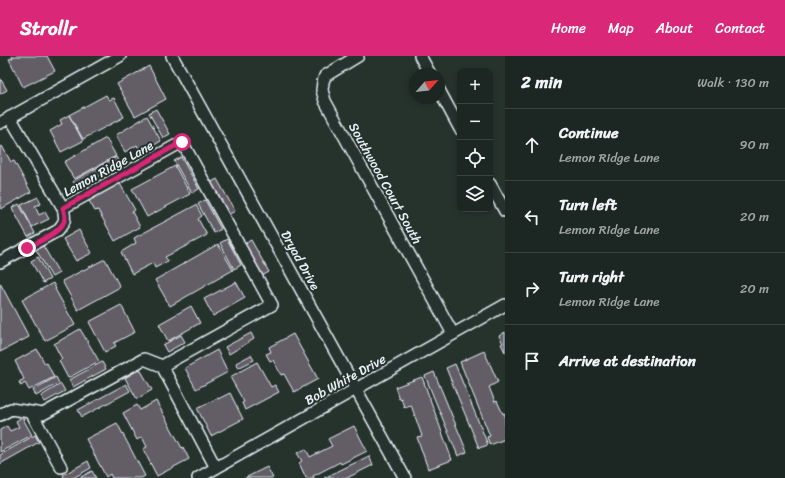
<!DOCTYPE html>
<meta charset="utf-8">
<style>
body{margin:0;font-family:Sriracha,sans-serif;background:#29322f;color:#f1f3f6}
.controls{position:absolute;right:12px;top:12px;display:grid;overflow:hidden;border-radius:8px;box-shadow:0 2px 6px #0003}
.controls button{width:36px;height:36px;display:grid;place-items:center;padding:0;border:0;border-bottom:1px solid #3a4340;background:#1c2622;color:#f1f3f6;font:20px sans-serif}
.compass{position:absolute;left:409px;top:12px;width:36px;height:36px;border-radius:50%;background:#1c2622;box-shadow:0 2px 6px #0003;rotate:62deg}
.stop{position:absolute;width:12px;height:12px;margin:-9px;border:3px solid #db2777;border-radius:50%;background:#fff}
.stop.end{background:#db2777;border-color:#fff;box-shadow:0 1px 4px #0008}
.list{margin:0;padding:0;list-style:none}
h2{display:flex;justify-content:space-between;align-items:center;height:52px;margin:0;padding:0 16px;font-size:17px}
h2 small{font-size:13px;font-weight:400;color:#a0a5a5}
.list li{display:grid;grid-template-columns:26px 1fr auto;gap:12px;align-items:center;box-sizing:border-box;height:72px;padding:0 16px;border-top:1px solid #3a4340}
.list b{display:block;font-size:15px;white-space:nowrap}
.list p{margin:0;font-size:13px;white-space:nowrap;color:#a0a5a5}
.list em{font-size:13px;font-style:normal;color:#a0a5a5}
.icon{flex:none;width:22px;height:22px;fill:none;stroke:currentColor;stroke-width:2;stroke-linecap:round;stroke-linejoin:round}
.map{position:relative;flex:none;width:505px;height:422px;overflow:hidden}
header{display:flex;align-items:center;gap:24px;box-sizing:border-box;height:56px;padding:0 20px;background:#db2777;color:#fff}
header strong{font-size:19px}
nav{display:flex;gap:22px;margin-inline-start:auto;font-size:14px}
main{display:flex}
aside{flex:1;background:#1c2622}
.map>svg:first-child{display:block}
.building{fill:#635d66;stroke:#e8f1f8}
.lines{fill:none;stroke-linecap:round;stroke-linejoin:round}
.minor-casing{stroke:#e8f1f8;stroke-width:14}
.minor{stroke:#26332d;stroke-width:11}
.route{stroke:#db2777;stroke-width:5}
.labels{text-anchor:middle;stroke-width:4;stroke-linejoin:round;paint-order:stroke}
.street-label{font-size:13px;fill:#e8f1f8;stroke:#26332d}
</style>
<header>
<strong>Strollr</strong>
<nav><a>Home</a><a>Map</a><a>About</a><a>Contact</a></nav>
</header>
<main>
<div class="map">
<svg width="505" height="422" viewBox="0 0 505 422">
<rect width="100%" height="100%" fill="#26332d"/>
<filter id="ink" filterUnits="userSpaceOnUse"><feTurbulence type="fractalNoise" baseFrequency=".025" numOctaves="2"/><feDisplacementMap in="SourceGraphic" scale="8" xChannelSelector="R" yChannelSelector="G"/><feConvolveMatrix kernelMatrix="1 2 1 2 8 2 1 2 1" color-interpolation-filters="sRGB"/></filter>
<g filter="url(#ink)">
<path class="building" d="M12 0H47L55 15 23 31 9 3 13 2Z
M149 10 166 43 135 60 117 28Z
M0 22 7 34 0 38Z
M106 39 109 44 114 42 124 61 83 83 69 59Z
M156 53 170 78 163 82 149 57Z
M69 59 83 85 61 96 50 75 62 68 60 64Z
M147 60 161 85 141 97 137 89 125 96 116 79Z
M106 82 116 100 74 123 64 106Z
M2 90 11 106 14 105 31 136 1 153 0 151V91Z
M116 101 120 108 77 132 73 125Z
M181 101 199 133 192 137 174 105Z
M175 110 190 138 147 161 132 133Z
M217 123 235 155 228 159 210 127Z
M119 126 135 154 132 156 140 171 115 185 98 154 95 155 88 143Z
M38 141 41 148 35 150 39 159 45 156 49 163 32 171 21 149Z
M205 144 221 173 214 177 198 148Z
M19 148 35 177 28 181 12 152Z
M196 149 202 160 198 163 207 179 165 201 168 205 155 212 153 207 132 218 121 196 136 187 134 182Z
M79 174 92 197 76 205 63 183Z
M227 183 241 209 234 213 220 187Z
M251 184 269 216 262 220 244 188Z
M42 188 59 217 52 221 35 192Z
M218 188 233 214 170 250 155 224Z
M38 201 50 223 43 227 31 205Z
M105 203 120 231 78 254 62 225Z
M236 226 245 242 213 260 204 243Z
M0 227 29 281 0 296Z
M53 227 56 233H55L75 269 45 285 22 244Z
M121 249 135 276 114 287 116 290 105 296 89 266Z
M191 250 200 267 168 285 159 268Z
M80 273 99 305 68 322 59 305 62 303 54 288Z
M505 276V296L501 288 503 287 499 280Z
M251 277 254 283 229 298 225 291Z
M293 278 318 323 294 336 284 318 281 319 273 304 270 305 266 298 271 296 269 291Z
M181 279 185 286 167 296 163 289Z
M37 293 45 308 47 307 54 321 29 334 25 327 21 330 19 326 24 323 15 305Z
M217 294 228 316 196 333 185 312Z
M484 295 498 326 489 331 495 346 497 345 503 358 505 357V383L490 389 487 381 490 380 460 306Z
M251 299 254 304 238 312 236 307Z
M102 306 106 313 73 331 69 324Z
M257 306 271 331 275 329 279 336 245 354 242 347 244 346 230 321Z
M455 308 488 389 479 392 446 312Z
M140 313 152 334 137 343 125 322Z
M434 316 467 396 458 400 425 320Z
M56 321 59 327 36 340 33 334Z
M422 321 452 404 428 413 417 381 422 380 411 349 404 351 401 342 399 343 395 331Z
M61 328 65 335 45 346 41 340Z
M126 328 130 335 82 361 78 354Z
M230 337 243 363 211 380 197 352 218 342V343Z
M156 345 182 392 183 391 189 403 157 420 143 393 147 391 142 381 137 384 123 357 137 349 140 354Z
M22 361 32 379 0 396V374L7 370 10 375 19 371 16 365Z
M117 367 145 420 141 422H112L110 418 106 421 86 383Z
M354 370 367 395 341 408 340 406 313 420 314 422H306L299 407 302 405 297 397 306 393 310 401 332 390 328 383Z
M35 379 39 386 0 408V399Z
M369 400 373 409 347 422H324Z
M88 405 91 412 73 422H64L63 419Z
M267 411 273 422H245Z
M92 415 96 422H79Z"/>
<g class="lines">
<g class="minor-casing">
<path id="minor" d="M172 0 405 422
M358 0 325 20 323 26 322 34 325 45 453 278
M420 0 430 18
M439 34 460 73
M0 67 120 0
M490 128 505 155
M63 152 182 86 272 249 162 310
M0 206 57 175C65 166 66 164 63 152L10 61
M162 310 216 412
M31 356 61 411
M0 359 11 353 43 358 144 303 162 310
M198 422 505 249"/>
</g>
<use href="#minor" class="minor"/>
</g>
</g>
<g class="lines" filter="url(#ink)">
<path class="route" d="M27 192C38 186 64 175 65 162 65 159 64 155 63 152L182 86"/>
</g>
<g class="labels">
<g class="street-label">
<text transform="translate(108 112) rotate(-29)" y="5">Lemon Ridge Lane</text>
<text transform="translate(386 127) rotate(61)" y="5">Southwood Court South</text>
<text transform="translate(301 204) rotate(61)" y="5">Dryad Drive</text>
<text transform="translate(345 323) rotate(-29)" y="5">Bob White Drive</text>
</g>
</g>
</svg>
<div class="controls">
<button>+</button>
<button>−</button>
<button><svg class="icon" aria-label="locate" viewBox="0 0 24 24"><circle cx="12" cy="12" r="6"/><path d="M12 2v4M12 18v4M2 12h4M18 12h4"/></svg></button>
<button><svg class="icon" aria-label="layers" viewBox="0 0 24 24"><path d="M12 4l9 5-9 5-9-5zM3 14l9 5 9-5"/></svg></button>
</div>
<svg class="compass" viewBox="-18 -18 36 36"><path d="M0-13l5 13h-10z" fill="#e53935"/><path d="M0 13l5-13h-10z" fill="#a0a5a5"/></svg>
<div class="stop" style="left:182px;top:86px"></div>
<div class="stop end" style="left:27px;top:192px"></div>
</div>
<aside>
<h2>2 min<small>Walk · 130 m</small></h2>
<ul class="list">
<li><svg class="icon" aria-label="ahead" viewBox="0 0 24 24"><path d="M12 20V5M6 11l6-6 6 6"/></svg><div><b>Continue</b><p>Lemon Ridge Lane</p></div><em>90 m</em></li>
<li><svg class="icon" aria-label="left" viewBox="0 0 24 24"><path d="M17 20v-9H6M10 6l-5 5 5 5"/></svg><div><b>Turn left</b><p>Lemon Ridge Lane</p></div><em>20 m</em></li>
<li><svg class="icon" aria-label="right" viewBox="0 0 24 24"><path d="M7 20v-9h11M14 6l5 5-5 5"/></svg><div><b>Turn right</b><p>Lemon Ridge Lane</p></div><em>20 m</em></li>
<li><svg class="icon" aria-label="arrive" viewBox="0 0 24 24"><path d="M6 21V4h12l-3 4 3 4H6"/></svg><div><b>Arrive at destination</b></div></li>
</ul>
</aside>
</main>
